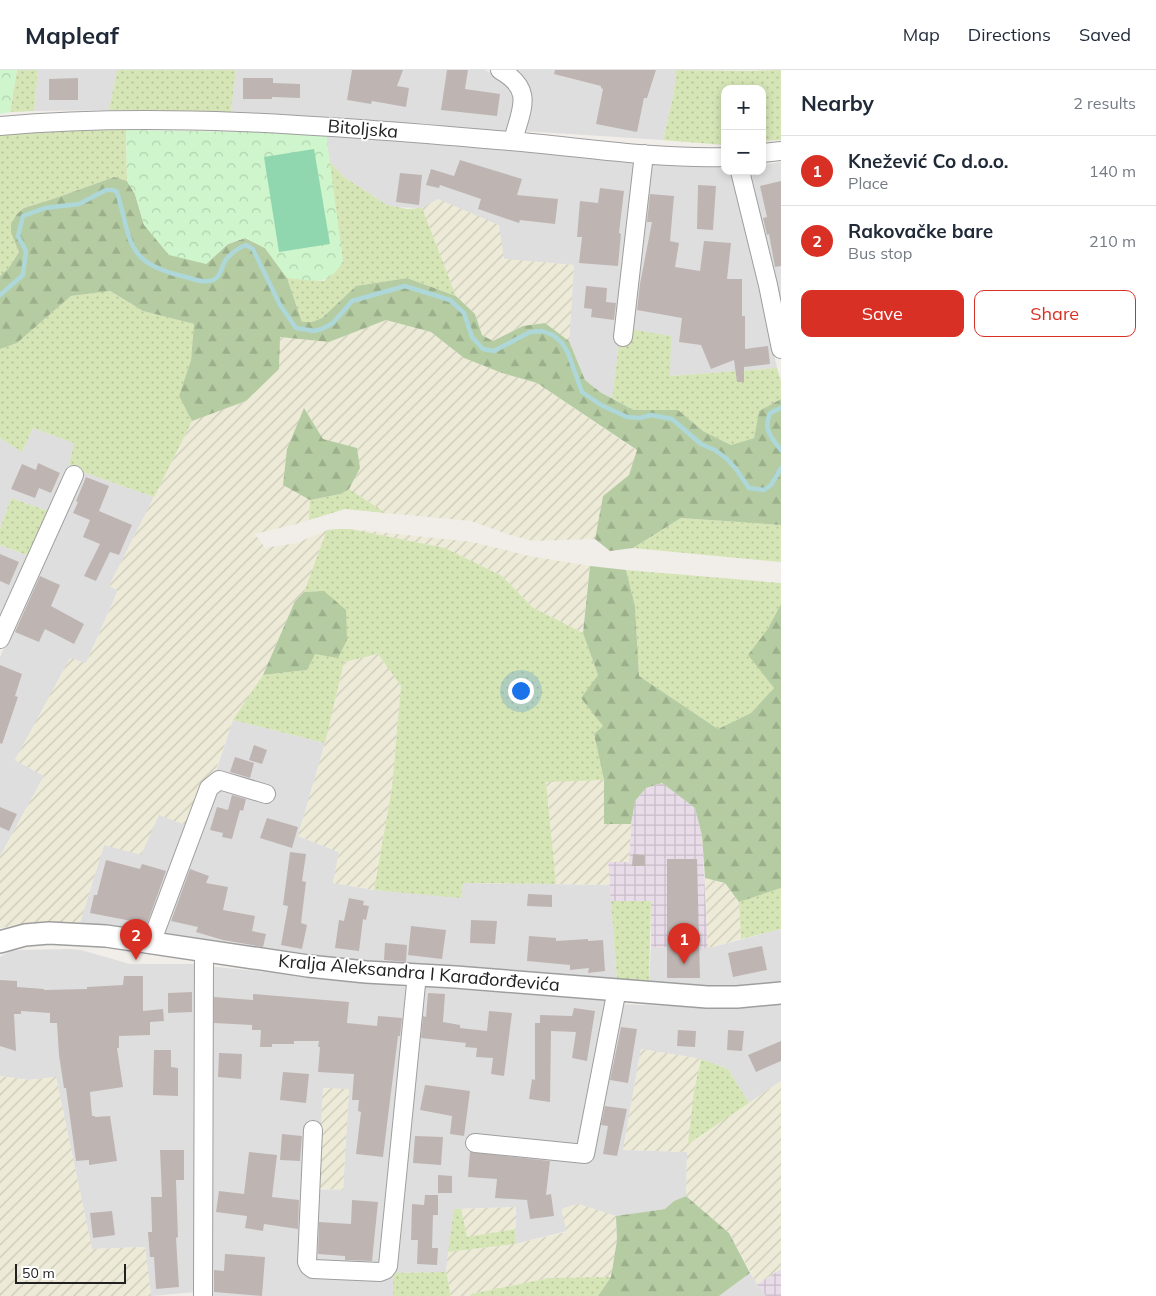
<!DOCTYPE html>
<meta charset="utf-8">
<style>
body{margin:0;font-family:Mulish,sans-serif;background:#f6f6f7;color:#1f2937}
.controls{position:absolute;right:15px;top:15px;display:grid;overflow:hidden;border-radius:10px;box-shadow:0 2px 8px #0003}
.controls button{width:45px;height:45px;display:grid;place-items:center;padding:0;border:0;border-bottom:1px solid #e0e1e3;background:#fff;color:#1f2937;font:25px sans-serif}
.scale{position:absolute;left:15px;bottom:12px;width:111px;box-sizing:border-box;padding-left:5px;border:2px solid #212121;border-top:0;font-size:14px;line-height:18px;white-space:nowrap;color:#212121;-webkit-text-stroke:4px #fff;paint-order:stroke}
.you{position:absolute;left:520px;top:620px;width:18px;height:18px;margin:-12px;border:4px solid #fff;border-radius:50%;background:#1a73e8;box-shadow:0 0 0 8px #1a73e833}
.badge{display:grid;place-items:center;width:32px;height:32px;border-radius:50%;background:#d93025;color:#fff;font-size:16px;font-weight:700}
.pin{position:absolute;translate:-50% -41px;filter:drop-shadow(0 1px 2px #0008)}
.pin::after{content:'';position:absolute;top:26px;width:18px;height:15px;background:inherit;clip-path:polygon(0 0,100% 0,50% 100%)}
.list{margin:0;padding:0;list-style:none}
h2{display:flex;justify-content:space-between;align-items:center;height:65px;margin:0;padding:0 20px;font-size:21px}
h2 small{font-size:16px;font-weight:400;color:#747a83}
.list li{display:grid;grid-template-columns:32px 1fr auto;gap:15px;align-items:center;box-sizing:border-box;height:70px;padding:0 20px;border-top:1px solid #e0e1e3}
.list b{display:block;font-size:19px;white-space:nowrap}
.list p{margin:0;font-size:16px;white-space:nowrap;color:#747a83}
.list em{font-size:16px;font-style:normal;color:#747a83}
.actions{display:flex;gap:10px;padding:15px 20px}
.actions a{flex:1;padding:11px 0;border:1px solid #d93025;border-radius:10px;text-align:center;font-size:18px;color:#d93025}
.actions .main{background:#d93025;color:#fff}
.map{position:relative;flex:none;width:781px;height:1226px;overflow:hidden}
header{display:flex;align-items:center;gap:30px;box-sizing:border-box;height:70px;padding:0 25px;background:#fff;border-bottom:1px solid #e0e1e3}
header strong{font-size:24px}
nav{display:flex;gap:28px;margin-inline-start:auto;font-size:18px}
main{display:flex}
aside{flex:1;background:#fff}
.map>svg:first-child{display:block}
.residential{fill:#dfdedf}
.industrial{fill:url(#industrial-grid)}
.farmland{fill:url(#farmland-furrows)}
.grass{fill:url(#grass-dots)}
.forest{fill:url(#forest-firs)}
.park{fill:url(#park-crowns)}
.pitch{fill:#90d7af}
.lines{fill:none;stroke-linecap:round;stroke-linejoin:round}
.stream{stroke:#aed7d9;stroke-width:4.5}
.building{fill:#beb5b2}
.minor-casing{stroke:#9e9e9e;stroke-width:20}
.tertiary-casing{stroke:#9e9e9e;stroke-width:24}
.minor{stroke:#fff;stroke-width:18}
.tertiary{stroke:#fff;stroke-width:21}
.labels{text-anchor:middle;stroke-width:4;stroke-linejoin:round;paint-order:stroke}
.street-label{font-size:18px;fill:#212121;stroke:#fff}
</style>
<header>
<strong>Mapleaf</strong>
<nav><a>Map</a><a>Directions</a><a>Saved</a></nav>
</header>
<main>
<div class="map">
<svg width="781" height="1226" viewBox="0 0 781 1226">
<defs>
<pattern id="industrial-grid" width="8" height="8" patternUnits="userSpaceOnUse" patternTransform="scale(1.25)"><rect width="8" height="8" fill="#e9dce9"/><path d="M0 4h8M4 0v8" fill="none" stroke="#c8bcc8"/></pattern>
<pattern id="farmland-furrows" width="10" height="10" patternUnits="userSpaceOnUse" patternTransform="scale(1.25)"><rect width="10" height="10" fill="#edebd7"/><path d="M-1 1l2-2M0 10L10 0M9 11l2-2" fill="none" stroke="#cbc9b8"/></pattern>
<pattern id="grass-dots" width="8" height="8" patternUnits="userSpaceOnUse" patternTransform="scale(1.25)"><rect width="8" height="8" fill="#d5e5b5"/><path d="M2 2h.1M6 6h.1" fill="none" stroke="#b7c49b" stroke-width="1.8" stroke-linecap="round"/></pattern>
<pattern id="forest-firs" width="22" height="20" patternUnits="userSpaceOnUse" patternTransform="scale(1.25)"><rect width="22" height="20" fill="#b5cca2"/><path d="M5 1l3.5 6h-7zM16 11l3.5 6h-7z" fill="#9baf8b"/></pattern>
<pattern id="park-crowns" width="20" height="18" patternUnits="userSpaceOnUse" patternTransform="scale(1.25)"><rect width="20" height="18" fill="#cff5cc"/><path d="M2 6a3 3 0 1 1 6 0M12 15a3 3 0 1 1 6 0" fill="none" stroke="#b1d2af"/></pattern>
</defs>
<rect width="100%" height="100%" fill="#f1ede9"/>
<path class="residential" d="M38 0H117L109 40 34 41Z
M236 0H485L504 10 509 15 516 32 509 62 311 46 231 42Z
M515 0H676L674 22 663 70 523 61 530 19 527 13Z
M326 63 631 91 635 93 620 267 612 328 600 322 585 310 569 271 574 195 503 189 438 129 422 138 390 137 344 107 328 90Z
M781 92V248L751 101H762V95Z
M651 94 719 97 725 99V101H729L735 107 737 112 777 298 669 306 629 259Z
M33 358 75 373 69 397 48 441 11 428 0 459V368L22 382Z
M81 401 154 427 109 516 118 520 86 593 70 589 15 690 44 706 0 786V587Z
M0 475 30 486 0 550Z
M233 650 325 673 298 766 339 782 333 813 374 820 461 827 463 813 610 815 617 912 319 891 161 867Z
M159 744 191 757 146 866 79 856 104 775Z
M781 859V912L750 917H667L649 914 651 877 709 878Z
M69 879 81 880 130 894H196V1222L151 1226 145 1177 92 1179 56 1007 29 1010 0 1006V887L10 881 21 880Z
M208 896 407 917 409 923 383 1190 380 1195 376 1196 314 1194 311 1190 314 1120 343 1119 349 1020 324 1018 321 1056H308L303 1190 304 1197 309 1203 380 1208 390 1200 393 1191 423 922 426 917 607 931 582 1073 577 1077 471 1069 469 1077 590 1087 616 934 735 938 770 936 781 933V1011L749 1033 728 999 701 989 641 979 623 1080 687 1082 686 1126 674 1131 665 1139 616 1146 578 1134 561 1139 567 1161 515 1174 516 1137 454 1139 446 1202 393 1203V1226H208L210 1095Z
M750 1203 766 1226H719Z"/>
<path class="industrial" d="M662 713 695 738 702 766 708 878 651 877V831H611L608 792H629L632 743 635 731 646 718Z
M781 1199V1226H766L757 1214Z"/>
<path class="farmland" d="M438 129 499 155 504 189 574 195 569 271 545 253 523 256 493 271 482 265 475 244 456 226 422 138Z
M386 250 431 262 464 288 502 303 537 313 637 381 629 405 603 426 595 469 533 471 507 464 471 451 386 443 349 419 360 397 356 379 323 369 305 339 283 414 310 430 309 450 296 454 255 464 265 478 297 473 327 460 304 522 295 531 263 605 233 650 214 705 191 757 159 745 141 785 104 775 79 856 37 852 0 858V786L44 706 15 690 70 588 86 593 118 521 109 516 192 351 246 331 280 267 329 272Z
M350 459 472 472 529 486 590 496 583 563 532 537 502 506 445 478Z
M378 584 401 616 392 718 374 820 333 813 339 782 298 766 325 673 344 592Z
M604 710V753L631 754 629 792H608L610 815 556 814 546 711Z
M705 808 725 813 739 832 741 869 708 878Z
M641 979 701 989 694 1021 689 1073 781 1011V1199L757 1214 729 1163 686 1126 687 1082 623 1080Z
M0 1006 29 1010 56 1007 92 1179 145 1177 151 1226H0Z
M323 1018 349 1019 343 1120 317 1118Z
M578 1134 616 1146 617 1170 611 1207 549 1208 471 1224 470 1226H451L446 1202 448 1182 515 1174 567 1162 561 1139Z
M516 1137V1159L467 1168 461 1139Z"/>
<path class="grass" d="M17 0H38L34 41 10 42Z
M117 0H236L231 42 109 40Z
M676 0 749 1 781 0V70L762 71V19H725V75L663 70 674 22Z
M126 60 127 111 114 107 53 129 24 138 11 163 19 182 8 199 0 206V65L58 61Z
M328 90 344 107 387 135 407 139 422 138 456 226 407 208 356 216 322 248 312 252H302L287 208 324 211 343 191Z
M109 221 143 241 194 254 191 290 179 326 192 351 154 427 69 397 74 373 33 358 22 382 0 368V279L17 273 71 226Z
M629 259 671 266 670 306 777 298 781 311V329L759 341 754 368 731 375 703 361 678 340H634L612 328 620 267Z
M349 419 386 443 345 439 309 450 310 430 341 424Z
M11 428 48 441 30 486 0 475V459Z
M681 448 781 455V492L633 478Z
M337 459H350L445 478 502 506 532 537 583 563 598 605 603 657 594 664 604 710 546 712 556 814 463 813 461 828 374 820 392 718 401 616 378 584 344 592 325 673 233 650 263 605 307 600 324 521 304 522 327 460Z
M626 500 781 513V534L767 560 774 618 751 643 718 659 639 606 635 536Z
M781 818V859L741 869 739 832Z
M611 831H651L649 914 617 912Z
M701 989 728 999 749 1033 688 1074 694 1021Z
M454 1139H461L467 1167 516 1159 515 1174 448 1182Z
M446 1202 451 1226H393V1203Z
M611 1207 598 1226H470L471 1224 549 1208Z"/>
<path class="forest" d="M114 107 127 111 135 124 144 155 206 194 228 174 245 168 265 178 287 208 302 252H312L322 248 356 216 407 208 456 226 475 244 482 265 493 271 523 256 545 253 569 271 585 310 600 322 634 340H678L703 361 731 375 754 368 759 341 781 329V455L681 448 633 478 610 481 595 469 603 426 629 405 637 380 537 313 502 303 464 288 431 262 386 250 329 272 280 267 279 299 246 331 192 351 179 326 191 290 194 254 143 241 110 221 71 226 17 273 0 279V206L8 199 19 182 11 163V154L17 144 24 138 53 129Z
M304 338 323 369 357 378 360 398 349 419 341 424 310 430 283 415 287 379Z
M590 496 626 500 635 536 639 606 718 659 751 643 774 618 748 585 767 560 781 534V818L739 832 725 813 705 808 702 766 695 738 662 713 646 718 635 731 631 754H604V710L594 664 603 656 581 628 598 605 583 563Z
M324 521 346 540 347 570 338 588 315 584 307 600 263 605 295 531 304 522Z
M686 1126 729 1163 750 1203 719 1226H598L611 1207 617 1170 616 1146 665 1139 674 1131Z"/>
<path class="park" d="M0 0H17L10 42 0 44Z
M126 60 326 63 343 191C328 218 314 210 287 208L265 178 245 168 228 174 206 194 169 185 144 155 135 124 127 111Z"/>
<path class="pitch" d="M314 79 330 174 279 182 264 87Z"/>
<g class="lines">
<path class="stream" d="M0 225 23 205 26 181 18 166 23 146 45 138 79 134 106 120H113L117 122C132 171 124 192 182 206 191 208 203 214 213 210 221 207 221 198 225 191 230 184 238 178 246 175L253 179 280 235 296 258 314 261 322 259 333 253 352 231 405 216 450 230 464 243 472 267 483 279 494 281 530 262 542 261 553 265 562 273 568 283 582 322 601 335 627 347 640 348 651 345 672 349 701 374 715 380 727 389 736 399 749 418 764 420 771 415 781 398
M781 338 770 343C763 360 771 367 781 380"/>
</g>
<path class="building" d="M352 0H403L397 16 409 18 406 37 372 31 371 34 347 30Z
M447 0H468L465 19 500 24 497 46 441 40Z
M555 0H656L647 28H644L637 62 596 54 603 19 601 18V16L554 4Z
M78 8V30H49V9Z
M243 8H273V13L300 14V28L272 27V29H243Z
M460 90 522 109 517 125 558 129 555 154 520 150 519 153 478 139 481 129 440 115 439 118 426 115 431 99 454 106Z
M400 103 422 105 419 135 396 132Z
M781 111V196L775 197 769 164 767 165 763 148 767 147 760 116Z
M698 115 716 116 713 160 697 159Z
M600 118 624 121 619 163 621 164 618 196 579 193 582 167H577L580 131 598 133Z
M650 124 674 126 670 171 679 173 675 197 700 201 704 171 731 173 727 209H742V246H745V279L768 276 770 294 744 297V312H737L734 290 711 299 701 275 679 272 682 248 637 240 640 214 652 152H647Z
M586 216 607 218 606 232 616 233 614 250 591 247 592 239 584 238Z
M38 393 60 403 51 423 39 418 35 428 11 419 22 394 36 400Z
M86 407 109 416 99 441 132 455 119 485 110 482 96 511 84 506 100 474 83 467 90 450 73 443 78 432 76 431Z
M0 484 19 492 9 515 0 511Z
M40 506 60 515 51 536 84 554 74 574 45 559 39 572 15 562Z
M0 595 22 604 15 626 18 627 2 674 0 673Z
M254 675 267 680 262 694 249 690Z
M235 687 254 693 250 708 230 702Z
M232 725 246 729 243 741 240 740 232 769 222 767 223 763 210 760 217 737 228 740Z
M0 737 17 744 9 761 0 757Z
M267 748 298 757 292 778 260 768Z
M290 782 306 784 302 811 306 812 301 853 307 855 302 879 281 875 288 836 283 835Z
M633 784 645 785V796H632Z
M667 789H697L700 908H667Z
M106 790 140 799 142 794 166 801 147 854 90 843 94 825H97Z
M190 799 209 806 206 813 228 817 223 840 255 846 252 861 266 864 263 877 223 870 196 862 198 857 171 851Z
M528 824 552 825V837L527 836Z
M349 828 364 831 363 835 369 836 366 850 363 849 359 881 335 878 339 850 344 851Z
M471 850 497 851 495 874 470 873Z
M411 856 446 860 442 889 408 885Z
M529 866 556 868V871L588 869V871L603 870 605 901 588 903 589 898 570 900V895L527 891Z
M385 873 407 875 406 892 384 890Z
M762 876 767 900 733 907 728 883Z
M124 906H143V941L163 939 164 951 150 952V965L119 966V978H117L123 1017 90 1022 92 1046H95V1047L110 1046 117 1091 89 1095V1090L76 1091 66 1018H64L59 985 57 953H50V943L21 941V944H14L16 981 0 976V910L17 911V917L44 919V920L87 919V917L123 915Z
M192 922V942L168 943V923Z
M428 923 445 924 443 952 460 955V958L487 961 489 941 512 943 504 1006 491 1004 493 988 476 987 477 978 465 977 466 973 421 968 423 946 426 947Z
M253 924 349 932 347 953 377 956 378 946 402 948 400 966H398L383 1087 356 1084 361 1042 358 1041 359 1030H352L354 1004 318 1002 320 977H318L319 971H294V974H272V977H260L261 960H252V955L214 953V927L253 930Z
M574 938 595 941 587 991 572 988 576 962 551 961 550 1032 529 1029 532 1009 535 1010V953H540V945L572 946Z
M621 957 637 959 628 1013 610 1010Z
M678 960 696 961 695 977 677 976Z
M728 960 744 961 742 981 727 980Z
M781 971V991L756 1002 748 985Z
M154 980H171V997L178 998V1026L153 1025Z
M219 983 242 984 241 1009 218 1007Z
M283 1002 309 1004 306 1033 280 1030Z
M425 1015 470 1021 464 1066 450 1064 452 1046 420 1040Z
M605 1036 627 1039 617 1086 603 1084 608 1056 601 1055Z
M282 1064 302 1066 300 1091 280 1090Z
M415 1066 443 1067 441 1095 413 1093Z
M160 1080H184V1110H176L178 1167 176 1168 179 1217 156 1219 154 1187H150L148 1162H152L151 1127H162Z
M249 1082 277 1085 272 1127 299 1130 298 1159 264 1154 263 1161 245 1158 247 1146 216 1142 219 1121 244 1124Z
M470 1082 550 1091 546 1125 551 1124 554 1146 530 1149 527 1130 495 1128 497 1109 468 1107Z
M438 1105 452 1106V1123H438Z
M425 1125H438V1145H433L432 1178H438L437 1195 417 1194 418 1170H411L412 1134 424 1135Z
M352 1130 378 1132 372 1191 345 1190V1186L318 1184 319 1152 351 1154Z
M112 1141 115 1165 93 1168 90 1143Z
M225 1184 265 1187 262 1226 214 1222V1200L224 1201Z"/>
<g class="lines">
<g class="minor-casing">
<path id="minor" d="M500 0C535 20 521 39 513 71
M0 56C170 41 340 57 510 71 581 77 653 89 725 87
M762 83 781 81
M740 101 768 215 781 279
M623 267 644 84
M0 569 74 405
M151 873 209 718 219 710 266 724
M313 1060 307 1192 309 1196 313 1199 380 1202 385 1200 388 1196 417 904
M475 1073 585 1084 617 919
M203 1226 204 880"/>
</g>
<g class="tertiary-casing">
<path id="tertiary" d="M0 872 25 865 49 863 106 866 308 896 366 902 455 907 707 927H737L781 923"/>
</g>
<use href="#minor" class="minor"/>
<use href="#tertiary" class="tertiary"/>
</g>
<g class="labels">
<g class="street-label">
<text transform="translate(363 59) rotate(5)" y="6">Bitoljska</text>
<text transform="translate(419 903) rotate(5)" y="6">Kralja Aleksandra I Karađorđevića</text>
</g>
</g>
</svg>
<div class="controls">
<button>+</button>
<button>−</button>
</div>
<div class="scale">50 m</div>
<div class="you"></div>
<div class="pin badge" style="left:684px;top:894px">1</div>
<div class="pin badge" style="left:136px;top:890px">2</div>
</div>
<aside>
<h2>Nearby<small>2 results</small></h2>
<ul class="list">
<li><span class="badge">1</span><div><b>Knežević Co d.o.o.</b><p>Place</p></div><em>140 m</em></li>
<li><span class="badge">2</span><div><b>Rakovačke bare</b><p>Bus stop</p></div><em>210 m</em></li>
</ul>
<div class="actions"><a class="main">Save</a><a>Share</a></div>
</aside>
</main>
